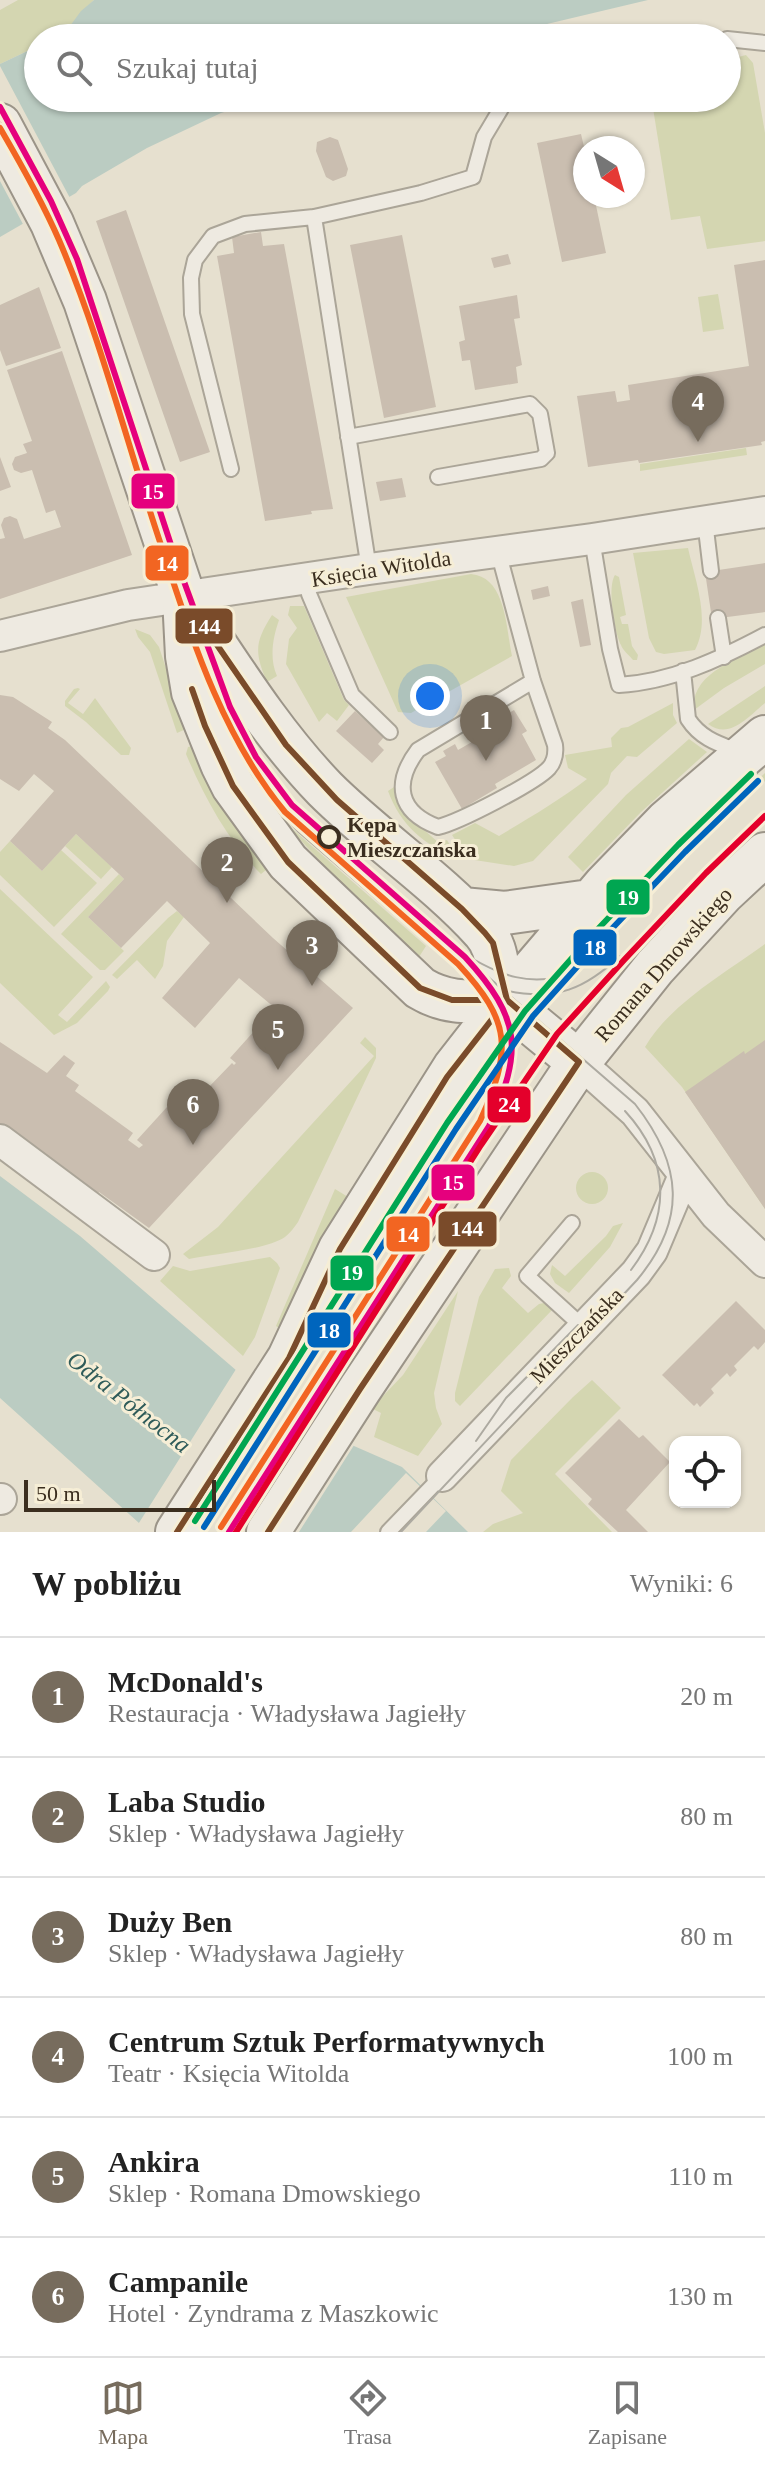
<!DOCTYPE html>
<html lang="pl">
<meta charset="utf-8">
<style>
body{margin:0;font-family:Georgia,serif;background:#f2f2f2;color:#222}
.controls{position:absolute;right:24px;bottom:24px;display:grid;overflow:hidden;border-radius:16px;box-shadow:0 2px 6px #0004}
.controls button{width:72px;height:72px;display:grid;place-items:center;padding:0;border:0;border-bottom:2px solid #e0e0e0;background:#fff;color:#222;font:40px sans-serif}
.compass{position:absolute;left:573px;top:136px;width:72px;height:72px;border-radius:50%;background:#fff;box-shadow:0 2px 6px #0004;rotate:143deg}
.scale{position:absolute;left:24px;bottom:20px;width:192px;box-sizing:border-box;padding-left:8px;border:4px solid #3b2e1f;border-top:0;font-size:22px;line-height:28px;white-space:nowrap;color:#3b2e1f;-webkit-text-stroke:6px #f6eed6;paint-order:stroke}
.you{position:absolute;left:430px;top:696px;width:28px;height:28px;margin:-20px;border:6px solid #fff;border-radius:50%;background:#1a73e8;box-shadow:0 0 0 12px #1a73e833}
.badge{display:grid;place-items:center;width:52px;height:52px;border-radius:50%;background:#776c5d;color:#fff;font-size:26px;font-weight:700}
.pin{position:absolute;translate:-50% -66px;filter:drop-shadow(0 2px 4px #0008)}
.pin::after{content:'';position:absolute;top:42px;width:28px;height:24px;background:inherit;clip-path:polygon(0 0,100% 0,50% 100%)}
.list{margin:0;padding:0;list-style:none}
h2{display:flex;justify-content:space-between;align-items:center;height:104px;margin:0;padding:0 32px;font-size:34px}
h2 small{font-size:26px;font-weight:400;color:#767676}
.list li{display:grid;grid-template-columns:52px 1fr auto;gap:24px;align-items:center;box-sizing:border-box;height:120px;padding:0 32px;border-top:2px solid #e0e0e0}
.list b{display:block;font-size:30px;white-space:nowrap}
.list p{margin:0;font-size:26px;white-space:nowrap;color:#767676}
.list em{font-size:26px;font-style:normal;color:#767676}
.icon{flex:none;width:44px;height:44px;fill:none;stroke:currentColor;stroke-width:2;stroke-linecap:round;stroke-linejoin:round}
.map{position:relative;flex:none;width:765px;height:1532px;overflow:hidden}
.search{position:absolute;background:#fff;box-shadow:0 2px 6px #0004;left:24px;right:24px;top:24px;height:88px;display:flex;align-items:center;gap:20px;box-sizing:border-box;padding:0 28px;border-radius:44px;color:#767676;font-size:30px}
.sheet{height:824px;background:#fff}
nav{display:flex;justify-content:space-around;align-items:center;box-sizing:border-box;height:112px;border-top:2px solid #e0e0e0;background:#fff;font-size:22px;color:#767676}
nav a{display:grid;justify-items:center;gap:4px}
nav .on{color:#776c5d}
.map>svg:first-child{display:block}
.green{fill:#d4d6b1}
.water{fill:#bbccc2}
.pier{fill:#e6e0cf}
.building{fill:#cabeb0}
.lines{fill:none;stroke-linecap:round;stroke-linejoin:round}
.lane-casing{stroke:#aba598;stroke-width:18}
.street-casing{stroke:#aba598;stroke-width:34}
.secondary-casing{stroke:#9b9488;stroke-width:46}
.lane{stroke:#eeeae1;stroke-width:14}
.street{stroke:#eeeae1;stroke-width:30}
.secondary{stroke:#eeeae1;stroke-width:42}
.tram{stroke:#adaaa1;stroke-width:2}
.bus-1-casing{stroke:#f6eed6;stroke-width:12}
.bus-1{stroke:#7a4b2a;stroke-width:6}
.tram-1-casing{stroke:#f6eed6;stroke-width:12}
.tram-2-casing{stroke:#f6eed6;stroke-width:12}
.tram-3-casing{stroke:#f6eed6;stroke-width:12}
.tram-4-casing{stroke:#f6eed6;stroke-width:12}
.tram-5-casing{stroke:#f6eed6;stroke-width:12}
.tram-1{stroke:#e5007d;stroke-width:6}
.tram-2{stroke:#f26522;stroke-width:6}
.tram-3{stroke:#0065bd;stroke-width:6}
.tram-4{stroke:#e4002b;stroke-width:6}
.tram-5{stroke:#00a651;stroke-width:6}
.stop-dot{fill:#f6eed6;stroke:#3b2e1f;stroke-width:4}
.labels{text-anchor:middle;stroke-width:6;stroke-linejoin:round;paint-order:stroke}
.street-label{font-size:22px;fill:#3b2e1f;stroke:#f6eed6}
.stop-label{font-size:22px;font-weight:bold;fill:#3b2e1f;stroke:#f6eed6;text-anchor:start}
.water-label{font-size:24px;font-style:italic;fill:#2e5b59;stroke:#f6eed6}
.line-badge{stroke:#f6eed6;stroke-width:3}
.badge-label{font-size:22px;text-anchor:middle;font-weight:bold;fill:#fff}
</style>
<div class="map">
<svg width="765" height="1532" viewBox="0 0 765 1532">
<rect width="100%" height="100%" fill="#e6e0cf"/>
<path class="green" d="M18 0H94C73 18 70 38 38 38V46L0 64V10Z
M746 55 753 63 765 133V241L707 249 700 216 671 220 652 102 625 108 617 98H727V60Z
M718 294 724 329 703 332 698 297Z
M746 448 747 455 640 471V464Z
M688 548C695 580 711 620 695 650L664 654 656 652 649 638 633 553Z
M471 574C506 577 506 628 512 656L411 713 398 712 346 597Z
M615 575 619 577 626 615 620 617 622 624H628L632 646 638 655 637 660H633C630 656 623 651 621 645 614 632 607 587 615 575Z
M290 606H304L344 700 349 705 337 721 327 713 319 722 286 664 289 639 297 628 288 615Z
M272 615 279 620C273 637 269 658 277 676L267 682C254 652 255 642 272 615Z
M135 629 150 635 159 647 186 729 177 733 150 652 138 637Z
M765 644V664L724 688 694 710C690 673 739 659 765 644Z
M765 686V703C748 717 730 740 708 724Z
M78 688 80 689 68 703 83 714 95 698 131 748 129 755H121L86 722 65 706V701L74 689Z
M673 703V715L677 723 637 757 627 756 611 773 608 784 533 861 514 866 468 859 452 835 475 823 499 836C529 818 560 800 587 779L568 768 565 755 612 747 611 738 621 728 628 727Z
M689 739 707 752 641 812 583 872 568 857 626 795Z
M192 746 229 819 266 870 261 874C228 841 204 797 186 754L188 747Z
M765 773V781L733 808 630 915 621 908 725 808Z
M394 787C402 814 418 824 439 843L447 840 457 857C424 846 400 824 388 791Z
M280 818 426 946 419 957 331 873Z
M76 834 112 867 101 879 65 846Z
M10 841 42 871 61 850 97 883 54 927 0 875V852Z
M119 874 124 879 88 917 124 951 105 970H100L61 934Z
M0 889 93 977 58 1015 67 1022 106 981 110 987 108 991 77 1023 54 1035 0 983Z
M177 911 184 917 167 941 163 966 155 979 137 960 117 979 112 975 168 918Z
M765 944V1209L682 1087 645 1047C670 1004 725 973 765 944Z
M365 1037 376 1048V1058L298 1222C294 1228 290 1233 285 1237 266 1250 213 1254 189 1259L183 1254 218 1227 374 1056 360 1043Z
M576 1188a16 16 0 1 1 32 0a16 16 0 1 1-32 0Z
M335 1189 348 1197 280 1329 276 1326Z
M623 1223 610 1247 569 1293 555 1283 550 1274 552 1265 565 1276 606 1236 613 1226Z
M270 1257 277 1263 280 1268 255 1337 243 1356 160 1281 173 1266 190 1271Z
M509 1268 511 1276 502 1288 528 1313 539 1304 544 1303 552 1310 460 1406 455 1401V1393L479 1297 495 1269Z
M458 1291 434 1393 436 1408 442 1424 418 1456 374 1437 381 1413 373 1409 382 1397 403 1375Z
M592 1380 621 1408 555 1474 612 1532H483L493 1524 523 1513 501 1491 511 1460 573 1397Z"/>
<path class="water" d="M94 0H648L488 38H53L70 26 81 11Z
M38 46V98H269L221 113 147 148 82 186 76 193 0 237V64Z
M0 1176 80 1236 244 1377 354 1446 402 1467 468 1532H149L0 1398Z"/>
<path class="pier" d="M0 66 71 200 24 226 0 181Z
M238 1366 246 1374 356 1442 299 1532H143L137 1526Z
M406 1473 446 1511 426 1532H351Z"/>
<path class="building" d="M581 134 585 151V196H594L606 253 562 262 537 143Z
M330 137 338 140 348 169 346 176 333 181 326 177 316 151 317 142Z
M126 210 210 452 180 462 96 221Z
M261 232 263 246 284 244 333 509 311 511 312 514 265 521 217 256 234 253 232 237Z
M402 235 436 407 384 418 350 245Z
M508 254 511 264 494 268 491 258Z
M765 260V441L761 442 762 445 639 463 638 460 588 467 577 396 615 391 617 402 630 400 628 385 749 366 734 265Z
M39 287 61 348 6 366 0 350V305Z
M517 295 520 318 514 319 522 365 516 367 518 383 475 390 470 360 462 361 459 342 465 340 459 306Z
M62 351 132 555 0 599V539L5 538 1 525 4 518 10 516 17 519 24 539 61 527 55 510 46 513 32 470 21 473 14 470 12 464 15 457 27 453 23 444 32 441 7 370Z
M0 457 11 487 0 491Z
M402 478 406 497 380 501 376 482Z
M765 563V612L712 619 705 572Z
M548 586 550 596 533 600 531 590Z
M583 599 591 645 580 647 571 602Z
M0 695 13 697 52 722 48 728 65 740 273 938 353 1008 149 1228 99 1192 95 1198 0 1130V1042L47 1073 64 1055 75 1063 66 1076 79 1085 75 1091 133 1133 128 1140 139 1148 143 1145 137 1140 167 1107 179 1118 232 1063 234 1065 236 1063 230 1058 275 1008 239 978 195 1028 162 998 210 943 167 901 121 948 88 917 124 879 119 874 76 834 42 871 10 841 54 791 34 774 19 791 0 779Z
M514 710 527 731 522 734 536 760 495 784 497 788 462 809 435 762 446 756 443 751 455 744 458 750 505 723 502 717Z
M355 711 384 737 378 744 384 750 372 763 336 731Z
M765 1040V1209L685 1092 744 1051 745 1054Z
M736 1301 765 1330V1342L758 1350 754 1346 734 1366 737 1370 730 1377 727 1373 711 1389 714 1393 700 1407 697 1403 694 1406 662 1375Z
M619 1419 639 1438 643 1435 670 1462 626 1510 648 1532H618L588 1504 592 1499 565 1473Z"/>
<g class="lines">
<g class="lane-casing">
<path id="lane" d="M727 39 765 43
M314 217 369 569
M348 437 530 404 540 414 547 453 541 459 438 477
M231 469 192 314 191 278 195 260 213 236 245 224 314 217 421 193 473 177 484 137 506 100 510 98
M705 521 711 571
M592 539 610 649 619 685C671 682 720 659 765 635
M498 551 533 681 555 745C556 753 555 761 549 768 535 783 459 822 438 827 398 812 393 783 418 750L533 681
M306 579 309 594 352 695 390 732
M718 618 724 657
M206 659C231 730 251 771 304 826L491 987
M683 671 688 719C701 739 719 744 740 752
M572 1223 527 1276 583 1327
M388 1532 442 1476"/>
</g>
<g class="street-casing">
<path id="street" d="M0 636 128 605 369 569 592 539 765 512
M579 1062 635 1112 716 1215 765 1262
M0 1140 154 1255
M442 1476 636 1273 652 1251 684 1175
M0 1499H1"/>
</g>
<g class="secondary-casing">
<path id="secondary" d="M0 125 52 223 85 301 184 597 187 656 193 692 222 764 233 786 288 862 420 988C450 1006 473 1001 507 1000
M185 599C229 664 270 732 325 789 374 838 437 880 483 931 501 950 495 976 506 998 511 1009 566 1051 579 1062
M462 909 505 913 590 901
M177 1532 289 1358 340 1249 454 1068 507 1000 605 885 666 822 765 737
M268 1532 360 1389 579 1062 655 967 723 893 765 854"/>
</g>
<use href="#lane" class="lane"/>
<use href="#street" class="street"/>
<use href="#secondary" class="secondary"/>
<path class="tram" d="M451 945C493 974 537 995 586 965 594 960 602 952 610 945
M446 956 471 976
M508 991C556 1001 585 989 620 956
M625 1111C671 1161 671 1217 631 1270
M476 1441 506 1398 578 1325
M401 1532 637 1280C687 1220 683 1165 635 1104L465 957"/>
<g class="bus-1-casing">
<path id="bus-1" d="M0 125 52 223 76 277 184 597 286 745 337 800 462 909 485 933 493 943 507 1000 579 1062 360 1389 268 1532
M192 689 205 726 233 786 288 862 420 988 452 1000H507
M177 1532 289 1358 340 1249 447 1077 507 1000"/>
</g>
<use href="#bus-1" class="bus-1"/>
<g class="tram-1-casing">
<path id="tram-1" d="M0 107 51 201 77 259 175 557 230 707 256 757 292 805 465 957C522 1019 523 1051 489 1126L229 1532"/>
</g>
<g class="tram-2-casing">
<path id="tram-2" d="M0 128C21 164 42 201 59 240 100 336 126 440 159 539 191 635 220 733 285 812L458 964C512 1022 512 1050 480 1121L221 1527"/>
</g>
<g class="tram-3-casing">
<path id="tram-3" d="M204 1527 456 1129 533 1016 603 938 685 852 758 781"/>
</g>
<g class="tram-4-casing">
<path id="tram-4" d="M236 1532 481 1145 557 1034 625 959 706 873 765 816"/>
</g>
<g class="tram-5-casing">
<path id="tram-5" d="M195 1521 447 1123 525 1011 596 931 678 845 751 774"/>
</g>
<use href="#tram-1" class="tram-1"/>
<use href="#tram-2" class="tram-2"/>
<use href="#tram-3" class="tram-3"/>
<use href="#tram-4" class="tram-4"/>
<use href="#tram-5" class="tram-5"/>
</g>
<circle class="stop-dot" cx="329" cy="837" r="10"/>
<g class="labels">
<g class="street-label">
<text transform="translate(381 568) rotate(-9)" y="8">Księcia Witolda</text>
<text transform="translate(663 964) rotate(-49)" y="8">Romana Dmowskiego</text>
<text transform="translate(576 1335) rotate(-46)" y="8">Mieszczańska</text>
</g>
<g class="stop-label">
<text x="347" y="832">Kępa<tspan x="347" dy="25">Mieszczańska</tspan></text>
</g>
<g class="water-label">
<text transform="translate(129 1402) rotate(38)" y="8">Odra Północna</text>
</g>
</g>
<g class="line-badge">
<rect x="130" y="472" width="46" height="38" rx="8" fill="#e5007d"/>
<rect x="144" y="544" width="46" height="38" rx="8" fill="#f26522"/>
<rect x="174" y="607" width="60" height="38" rx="8" fill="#7a4b2a"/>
<rect x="605" y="878" width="46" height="38" rx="8" fill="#00a651"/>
<rect x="572" y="928" width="46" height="39" rx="8" fill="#0065bd"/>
<rect x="486" y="1085" width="46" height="39" rx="8" fill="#e4002b"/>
<rect x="430" y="1163" width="46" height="39" rx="8" fill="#e5007d"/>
<rect x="437" y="1210" width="61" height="38" rx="8" fill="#7a4b2a"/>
<rect x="385" y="1215" width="46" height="38" rx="8" fill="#f26522"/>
<rect x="329" y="1254" width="46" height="38" rx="8" fill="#00a651"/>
<rect x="306" y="1311" width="46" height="38" rx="8" fill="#0065bd"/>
</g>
<g class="badge-label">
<text x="153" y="499">15</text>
<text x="167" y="571">14</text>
<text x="204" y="634">144</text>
<text x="628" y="905">19</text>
<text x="595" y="955">18</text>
<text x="509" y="1112">24</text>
<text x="453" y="1190">15</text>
<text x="467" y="1236">144</text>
<text x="408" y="1242">14</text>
<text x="352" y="1280">19</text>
<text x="329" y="1338">18</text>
</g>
</svg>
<div class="controls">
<button><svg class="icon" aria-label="locate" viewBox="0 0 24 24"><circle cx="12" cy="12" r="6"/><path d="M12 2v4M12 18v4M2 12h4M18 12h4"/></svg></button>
</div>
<svg class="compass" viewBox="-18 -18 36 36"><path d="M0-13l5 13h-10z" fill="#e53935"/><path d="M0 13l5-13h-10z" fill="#767676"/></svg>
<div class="scale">50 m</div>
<div class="you"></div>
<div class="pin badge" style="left:486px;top:761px">1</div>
<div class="pin badge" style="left:227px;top:903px">2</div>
<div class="pin badge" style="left:312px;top:986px">3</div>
<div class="pin badge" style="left:698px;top:442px">4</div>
<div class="pin badge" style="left:278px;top:1070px">5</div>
<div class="pin badge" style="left:193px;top:1145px">6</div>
<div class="search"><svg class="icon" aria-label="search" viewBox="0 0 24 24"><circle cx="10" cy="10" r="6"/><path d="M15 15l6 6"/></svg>Szukaj tutaj</div>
</div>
<section class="sheet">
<h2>W pobliżu<small>Wyniki: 6</small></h2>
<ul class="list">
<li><span class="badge">1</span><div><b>McDonald's</b><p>Restauracja · Władysława Jagiełły</p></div><em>20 m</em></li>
<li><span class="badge">2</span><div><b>Laba Studio</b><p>Sklep · Władysława Jagiełły</p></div><em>80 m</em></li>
<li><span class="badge">3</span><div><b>Duży Ben</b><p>Sklep · Władysława Jagiełły</p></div><em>80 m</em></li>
<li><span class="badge">4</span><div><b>Centrum Sztuk Performatywnych</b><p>Teatr · Księcia Witolda</p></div><em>100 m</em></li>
<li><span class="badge">5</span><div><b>Ankira</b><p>Sklep · Romana Dmowskiego</p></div><em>110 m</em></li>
<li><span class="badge">6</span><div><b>Campanile</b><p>Hotel · Zyndrama z Maszkowic</p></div><em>130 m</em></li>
</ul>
</section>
<nav>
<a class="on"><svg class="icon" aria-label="map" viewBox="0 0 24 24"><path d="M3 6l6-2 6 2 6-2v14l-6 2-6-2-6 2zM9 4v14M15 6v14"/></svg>Mapa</a>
<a><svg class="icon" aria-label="directions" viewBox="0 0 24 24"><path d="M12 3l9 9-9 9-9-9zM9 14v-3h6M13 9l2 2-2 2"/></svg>Trasa</a>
<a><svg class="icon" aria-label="saved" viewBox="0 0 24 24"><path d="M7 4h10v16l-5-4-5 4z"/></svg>Zapisane</a>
</nav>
